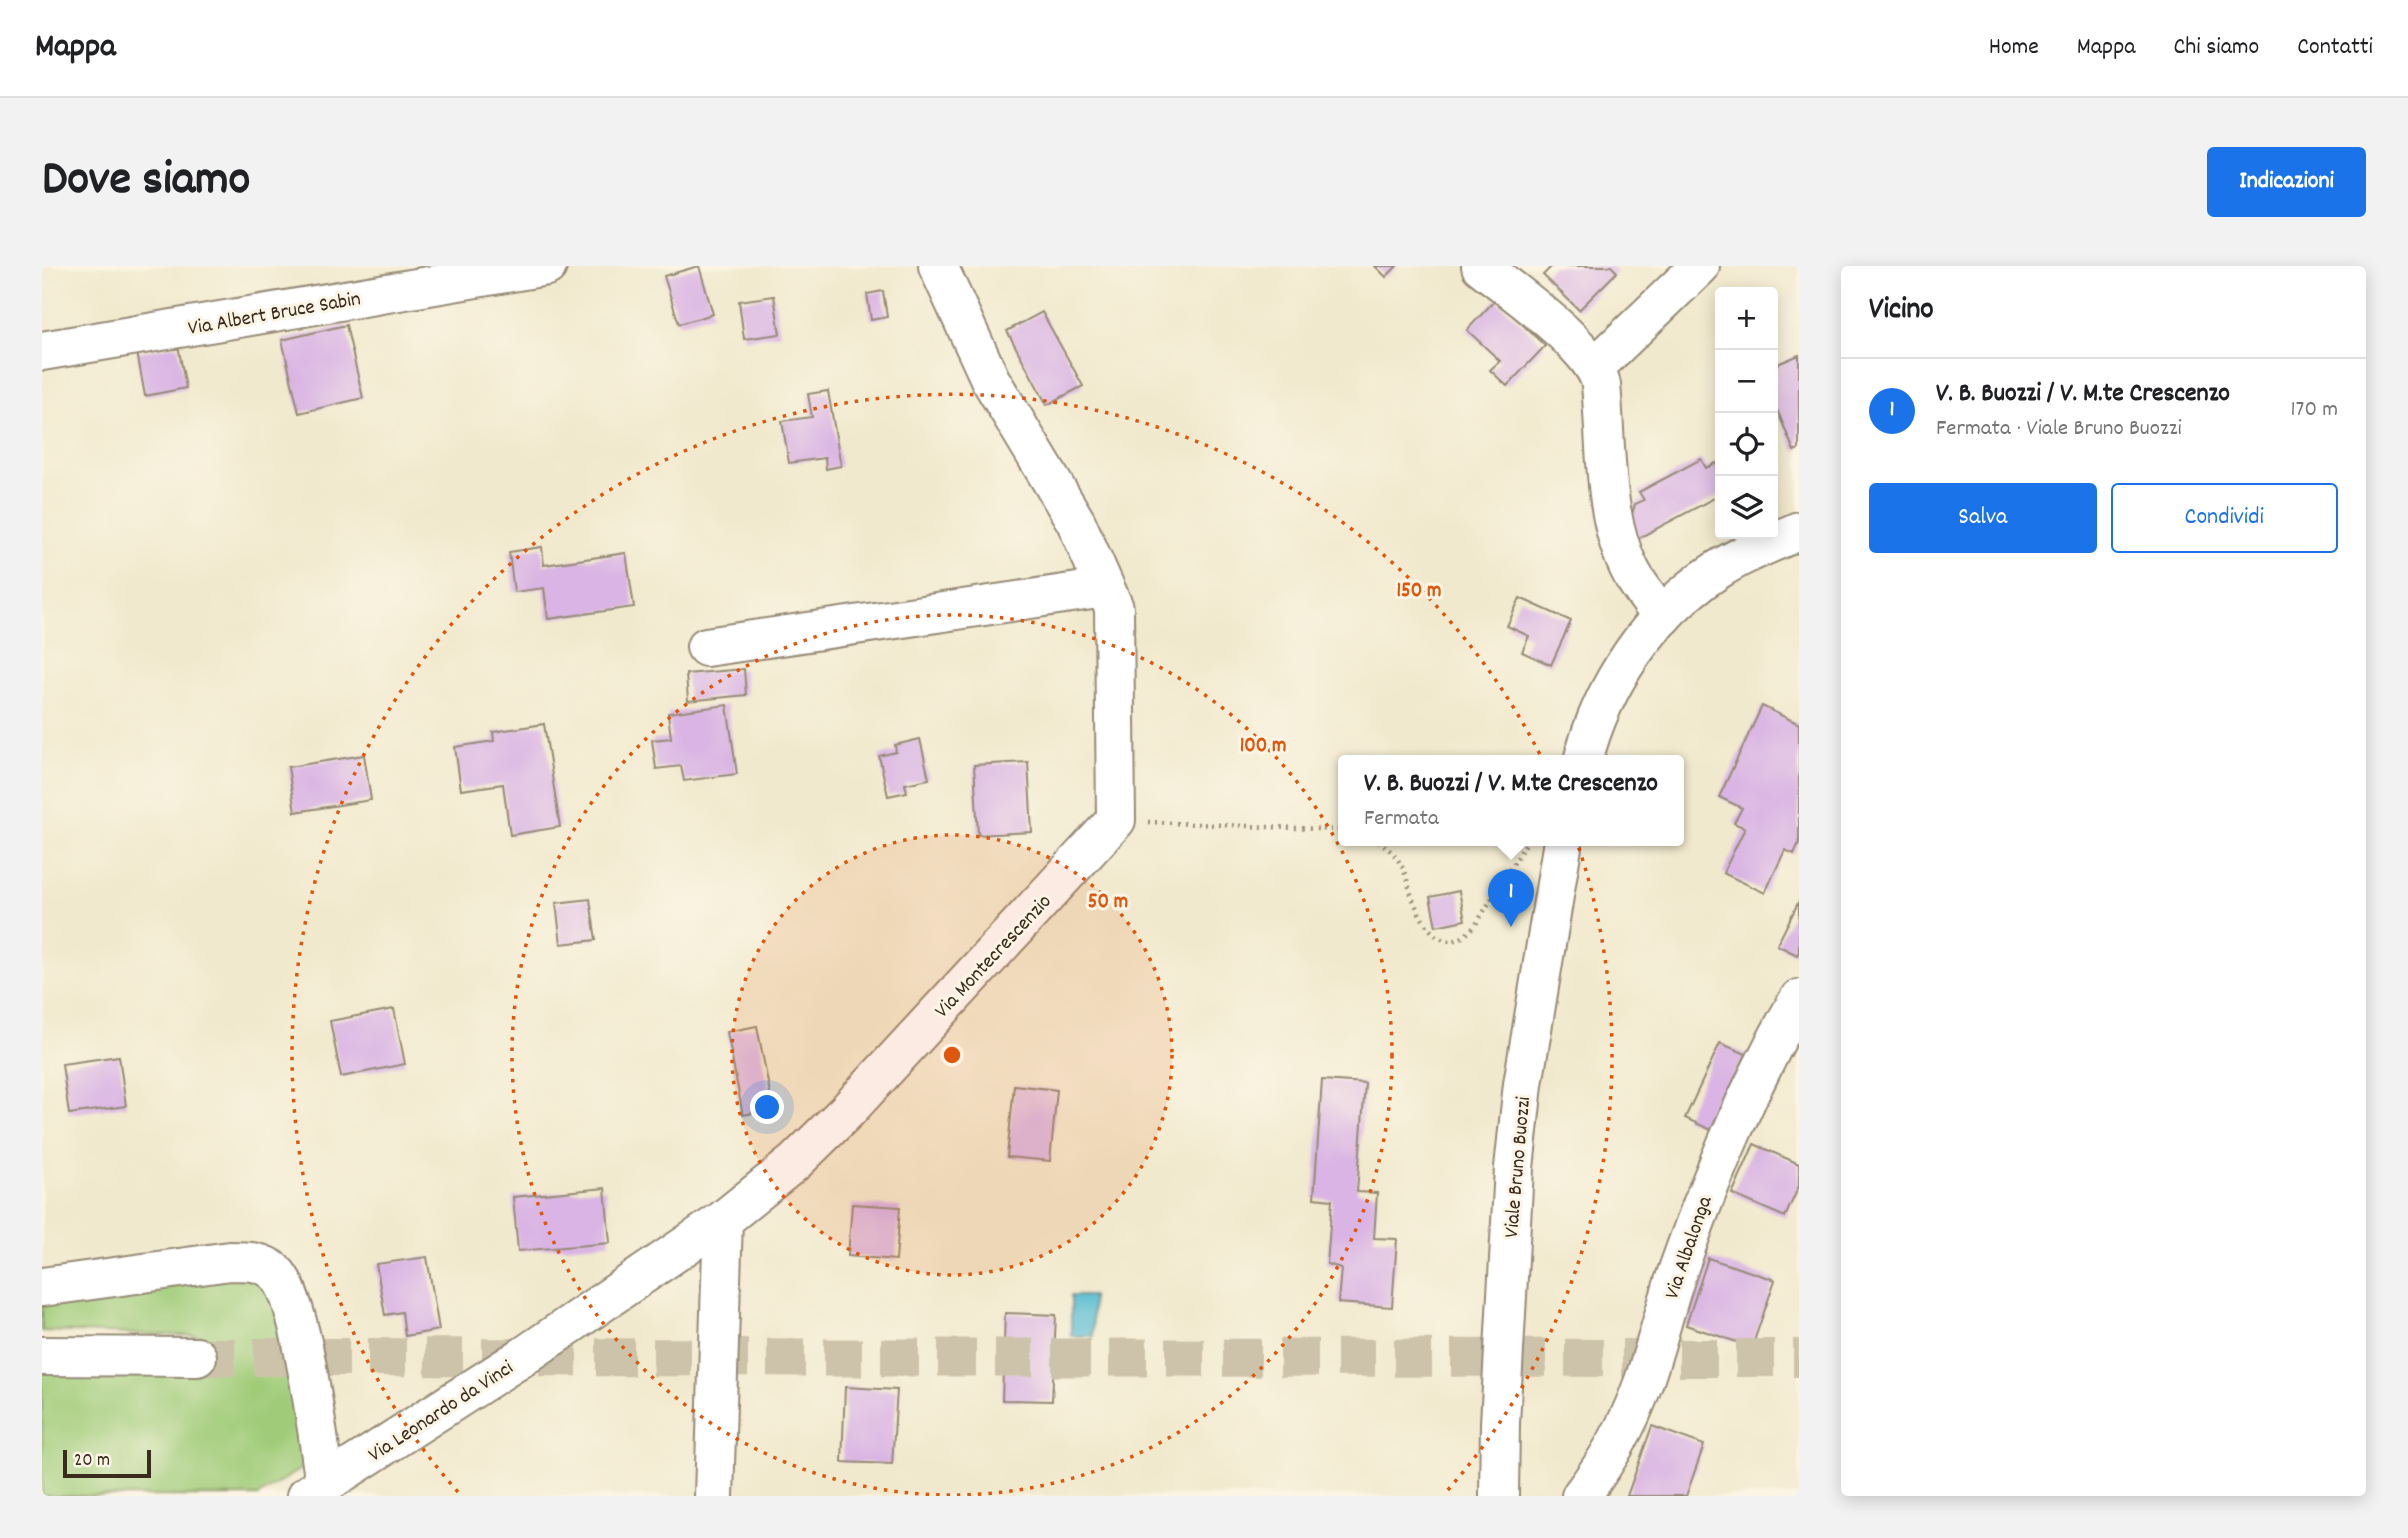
<!DOCTYPE html>
<html lang="it">
<meta charset="utf-8">
<style>
body{margin:0;font-family:Dekko,sans-serif;background:#f2f2f2;color:#202124}
.controls{position:absolute;right:21px;top:21px;display:grid;overflow:hidden;border-radius:7px;box-shadow:0 4px 18px #0003}
.controls button{width:63px;height:63px;display:grid;place-items:center;padding:0;border:0;border-bottom:2px solid #e0e0e0;background:#fff;color:#202124;font:35px sans-serif}
.scale{position:absolute;left:21px;bottom:18px;width:88px;box-sizing:border-box;padding-left:7px;border:4px solid #3b2a1e;border-top:0;font-size:19px;line-height:24px;white-space:nowrap;color:#3b2a1e;-webkit-text-stroke:5px #fcf5e5;paint-order:stroke}
.you{position:absolute;left:726px;top:842px;width:24px;height:24px;margin:-18px;border:5px solid #fff;border-radius:50%;background:#1a73e8;box-shadow:0 0 0 10px #1a73e833}
.badge{display:grid;place-items:center;width:46px;height:46px;border-radius:50%;background:#1a73e8;color:#fff;font-size:23px;font-weight:700}
.pin{position:absolute;translate:-50% -58px;filter:drop-shadow(0 2px 4px #0008)}
.pin::after{content:'';position:absolute;top:37px;width:24px;height:21px;background:inherit;clip-path:polygon(0 0,100% 0,50% 100%)}
.popup{position:absolute;left:1296px;top:489px;width:346px;height:91px;box-sizing:border-box;display:grid;place-content:center;border-radius:7px;background:#fff;filter:drop-shadow(0 2px 5px #0005);font-size:23px;white-space:nowrap;color:#757577}
.popup b{font-size:26px;color:#202124}
.popup::after{content:'';position:absolute;left:50%;top:100%;margin-left:-14px;border:14px solid transparent;border-top-color:#fff}
.list{margin:0;padding:0;list-style:none}
h2{display:flex;justify-content:space-between;align-items:center;height:91px;margin:0;padding:0 28px;font-size:30px}
h2 small{font-size:23px;font-weight:400;color:#757577}
.list li{display:grid;grid-template-columns:46px 1fr auto;gap:21px;align-items:center;box-sizing:border-box;height:105px;padding:0 28px;border-top:2px solid #e0e0e0}
.list b{display:block;font-size:26px;white-space:nowrap}
.list p{margin:0;font-size:23px;white-space:nowrap;color:#757577}
.list em{font-size:23px;font-style:normal;color:#757577}
.actions{display:flex;gap:14px;padding:21px 28px}
.actions a{flex:1;padding:16px 0;border:2px solid #1a73e8;border-radius:7px;text-align:center;font-size:24px;color:#1a73e8}
.actions .main{background:#1a73e8;color:#fff}
.icon{flex:none;width:38px;height:38px;fill:none;stroke:currentColor;stroke-width:2;stroke-linecap:round;stroke-linejoin:round}
.map{position:relative;flex:none;width:1757px;height:1230px;overflow:hidden;border-radius:7px}
header{display:flex;align-items:center;gap:42px;box-sizing:border-box;height:98px;padding:0 35px;background:#fff;border-bottom:2px solid #e0e0e0}
header strong{font-size:33px}
nav{display:flex;gap:38px;margin-inline-start:auto;font-size:24px}
.intro{display:flex;align-items:center;justify-content:space-between;box-sizing:border-box;height:168px;padding:0 42px}
h1{margin:0;font-size:49px}
.button{padding:18px 32px;border-radius:7px;background:#1a73e8;color:#fff;font-size:24px;font-weight:700}
main{display:flex;gap:42px;padding:0 42px}
aside{flex:1;background:#fff;border-radius:7px;box-shadow:0 4px 18px #0003}
.map>svg:first-child{display:block}
.green{fill:#a0cc79;stroke:#6e7b4c;stroke-width:2}
.water{fill:#55bcd2;stroke:#487378;stroke-width:2}
.building{fill:#d9b4e4}
.lines{fill:none;stroke-linecap:round;stroke-linejoin:round}
.major-tunnel{stroke:#cdc3aa;stroke-width:38;stroke-dasharray:38 19;stroke-linecap:butt}
.minor-casing{stroke:#968a76;stroke-width:42}
.major-casing{stroke:#968a76;stroke-width:42}
.path{stroke:#968a76;stroke-width:4.5;stroke-dasharray:2 5;stroke-linecap:butt}
.minor{stroke:#fff;stroke-width:38}
.major{stroke:#fff;stroke-width:38}
.ring{fill:none;stroke:#df570d;stroke-width:3.5;stroke-dasharray:3.5 7}
.labels{text-anchor:middle;stroke-width:6;stroke-linejoin:round;paint-order:stroke}
.street-label{font-size:21px;fill:#3b2a1e;stroke:#fcf5e5}
.centre{fill:#df570d;stroke:#fcf5e5;stroke-width:3.5}
.ring-label{font-size:21px;text-anchor:middle;font-weight:bold;fill:#df570d;stroke:#fcf5e5;stroke-width:6;stroke-linejoin:round;paint-order:stroke}
</style>
<header>
<strong>Mappa</strong>
<nav><a>Home</a><a>Mappa</a><a>Chi siamo</a><a>Contatti</a></nav>
</header>
<div class="intro"><h1>Dove siamo</h1><a class="button">Indicazioni</a></div>
<main>
<div class="map">
<svg width="1757" height="1230" viewBox="0 0 1757 1230">
<rect width="100%" height="100%" fill="#fcf5e5"/>
<filter id="ink" filterUnits="userSpaceOnUse"><feTurbulence type="fractalNoise" baseFrequency=".0143" numOctaves="2"/><feDisplacementMap in="SourceGraphic" scale="14" xChannelSelector="R" yChannelSelector="G"/><feConvolveMatrix kernelMatrix="1 2 1 2 8 2 1 2 1" color-interpolation-filters="sRGB"/></filter>
<filter id="wash" filterUnits="userSpaceOnUse"><feTurbulence type="fractalNoise" baseFrequency=".00686" numOctaves="4" result="noise"/><feDisplacementMap in="SourceGraphic" scale="28" xChannelSelector="R" yChannelSelector="G"/><feGaussianBlur stdDeviation="1.57" result="paint"/><feColorMatrix in="noise" values="0 0 0 0 0 0 0 0 0 0 0 0 0 0 0 0 0 1.4 0 .05"/><feComposite in="paint" operator="in"/></filter>
<g filter="url(#wash)">
<rect width="100%" height="100%" fill="#f1e9cd"/>
<path class="green" d="M193 1006 229 1020 263 1200 216 1230H0V1103L160 1104 159 1070 0 1065V1032Z"/>
<path class="water" d="M1029 1030H1050L1051 1070H1029Z"/>
<g id="blocks">
<path class="building" d="M657 0 671 48 637 58 622 10Z
M1333 0H1355L1344 11Z
M1510 0H1569L1575 6 1537 44 1501 9Z
M841 25 845 51 829 54 825 28Z
M732 30 738 68 702 73 697 35Z
M1454 33 1503 80 1465 120 1448 104 1458 95 1425 64Z
M1000 46 1041 120 1005 139 965 65Z
M304 59 321 132 257 147 240 74Z
M136 79 144 122 103 130 95 86Z
M1757 89V183L1752 185 1731 134V100Z
M786 125 799 200 784 203 783 192 747 197 740 155 770 151 766 128Z
M1659 193 1664 202 1674 197 1678 204V229L1597 272 1588 255 1593 238 1602 234 1597 226Z
M500 281 502 299 584 287 592 341 506 353 502 322 472 326 467 286Z
M1478 332 1529 355 1509 399 1480 386 1487 370 1465 360Z
M702 403 704 429 646 435 644 408Z
M685 439 695 508 642 515 639 500 614 503 610 474 629 472 626 447Z
M1720 440 1757 458V577L1752 588 1743 584 1723 627 1681 607 1703 562 1692 557 1700 542 1677 531Z
M502 458 518 561 468 569 461 518 419 524 413 481 452 475 451 466Z
M878 473 887 513 863 518 865 526 846 530 837 490 854 486 853 479Z
M322 489 329 534 253 546 246 501Z
M986 496 990 566 936 569 932 499Z
M1417 625 1423 654 1394 660 1388 631Z
M548 633 554 674 519 678 514 637Z
M1757 635V686L1755 689 1735 679Z
M352 743 363 798 299 811 288 755Z
M715 760 731 843 701 849 685 766Z
M1678 777 1704 788 1669 864 1643 852Z
M77 790 84 840 27 848 20 798Z
M1280 814 1323 817 1315 926 1335 927 1332 972 1355 973 1350 1041 1296 1037 1299 1002 1285 998 1290 934 1272 932Z
M972 819 1015 824 1008 895 965 891Z
M1712 878 1757 898V920L1743 951 1690 928Z
M563 922 568 977 476 985 471 931Z
M810 938 858 941 854 994 806 990Z
M385 991 397 1064 363 1070 360 1046 343 1049 334 998Z
M1666 992 1733 1014 1710 1081 1644 1059Z
M963 1047 1014 1049 1010 1135 960 1134Z
M803 1121 855 1124 850 1198 800 1196Z
M1610 1160 1662 1179 1644 1230H1585Z"/>
</g>
</g>
<g filter="url(#ink)">
<use href="#blocks" fill-opacity="0" stroke="#968a76" stroke-width="2"/>
<g class="lines">
<path class="major-tunnel" d="M155 1091 1757 1092"/>
<g class="minor-casing">
<path id="minor" d="M1439 0C1469 24 1554 83 1559 119 1565 180 1560 250 1589 306 1597 321 1610 336 1620 351
M0 85 505 0
M1553 101 1658 0
M664 381 1063 322
M0 1021 188 995C204 995 221 995 233 1006 261 1031 276 1176 283 1218
M264 1230 482 1090 681 954 753 896 806 844 1074 554 1072 342 1034 256 948 113 896 0
M672 1230 681 954
M1539 1230C1564 1197 1585 1162 1599 1123 1614 1083 1623 1041 1637 1001 1671 906 1706 821 1757 733"/>
</g>
<g class="major-casing">
<path id="major" d="M1541 495C1560 419 1609 347 1674 305 1700 288 1729 277 1757 265
M0 1090 155 1091
M1457 1230 1458 1157 1472 902 1481 818 1521 575"/>
</g>
<path class="path" d="M1106 556 1301 564
M1336 575C1345 581 1354 589 1359 599 1365 609 1366 620 1370 631 1382 662 1404 696 1434 658L1485 576"/>
<use href="#minor" class="minor"/>
<use href="#major" class="major"/>
</g>
</g>
<circle cx="910" cy="789" r="220" fill="#df570d" fill-opacity=".12"/>
<g class="ring">
<circle cx="910" cy="789" r="220"/>
<circle cx="910" cy="789" r="440"/>
<path d="M416 1226A660 660 0 1 1 1404 1226"/>
</g>
<g class="labels">
<g class="street-label">
<text transform="translate(232 46) rotate(-10)" y="7">Via Albert Bruce Sabin</text>
<text transform="translate(950 689) rotate(-47)" y="7">Via Montecrescenzio</text>
<text transform="translate(1474 901) rotate(-85)" y="7">Viale Bruno Buozzi</text>
<text transform="translate(1645 981) rotate(-71)" y="7">Via Albalonga</text>
<text transform="translate(398 1144) rotate(-33)" y="7">Via Leonardo da Vinci</text>
</g>
</g>
<circle cx="910" cy="789" r="10" class="centre"/>
<g class="ring-label">
<text x="1377" y="330">150 m</text>
<text x="1221" y="485">100 m</text>
<text x="1066" y="641">50 m</text>
</g>
</svg>
<div class="controls">
<button>+</button>
<button>−</button>
<button><svg class="icon" aria-label="locate" viewBox="0 0 24 24"><circle cx="12" cy="12" r="6"/><path d="M12 2v4M12 18v4M2 12h4M18 12h4"/></svg></button>
<button><svg class="icon" aria-label="layers" viewBox="0 0 24 24"><path d="M12 4l9 5-9 5-9-5zM3 14l9 5 9-5"/></svg></button>
</div>
<div class="scale">20 m</div>
<div class="you"></div>
<div class="pin badge" style="left:1469px;top:661px">1</div>
<div class="popup"><b>V. B. Buozzi / V. M.te Crescenzo</b>Fermata</div>
</div>
<aside>
<h2>Vicino<small></small></h2>
<ul class="list">
<li><span class="badge">1</span><div><b>V. B. Buozzi / V. M.te Crescenzo</b><p>Fermata · Viale Bruno Buozzi</p></div><em>170 m</em></li>
</ul>
<div class="actions"><a class="main">Salva</a><a>Condividi</a></div>
</aside>
</main>
